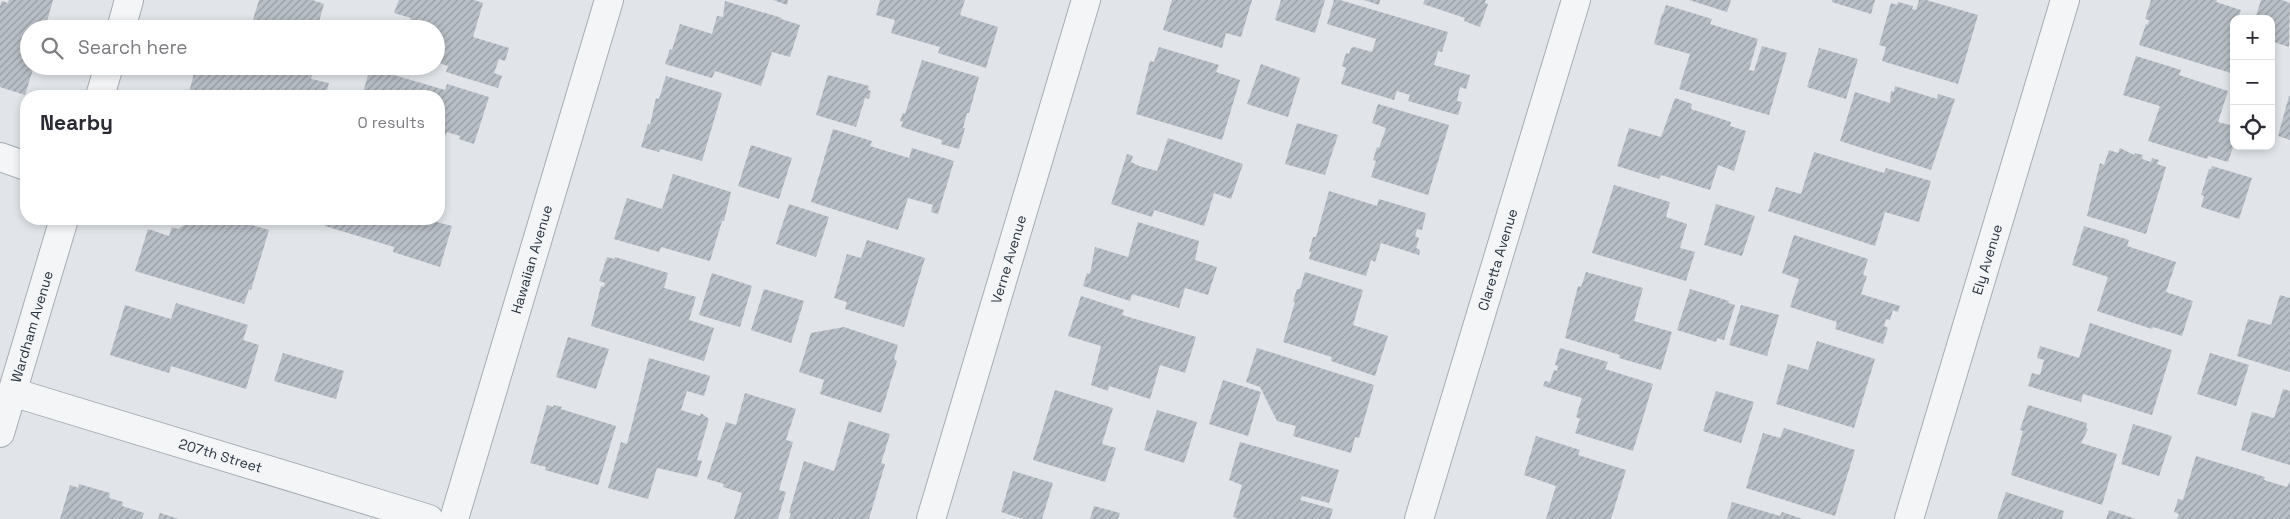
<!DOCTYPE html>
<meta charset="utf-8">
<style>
body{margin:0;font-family:"Space Grotesk",sans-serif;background:#f7f7f7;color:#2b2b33}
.controls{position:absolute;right:15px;top:15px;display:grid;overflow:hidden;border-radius:10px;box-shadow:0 2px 8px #0003}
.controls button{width:45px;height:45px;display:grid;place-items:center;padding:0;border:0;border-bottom:1px solid #e1e1e2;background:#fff;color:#2b2b33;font:25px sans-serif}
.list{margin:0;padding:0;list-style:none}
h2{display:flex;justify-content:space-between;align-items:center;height:65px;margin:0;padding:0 20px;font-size:21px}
h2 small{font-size:16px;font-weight:400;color:#7c7c81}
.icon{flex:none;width:28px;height:28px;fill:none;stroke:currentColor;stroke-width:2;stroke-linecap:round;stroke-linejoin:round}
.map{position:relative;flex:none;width:2290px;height:519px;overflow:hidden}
.search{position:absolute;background:#fff;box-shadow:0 2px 8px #0003;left:20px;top:20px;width:425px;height:55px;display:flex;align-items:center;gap:12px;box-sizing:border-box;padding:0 18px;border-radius:28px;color:#7c7c81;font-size:19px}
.panel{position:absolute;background:#fff;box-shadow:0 2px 8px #0003;left:20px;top:90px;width:425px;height:135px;border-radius:20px}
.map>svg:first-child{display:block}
.building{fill:url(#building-hatch)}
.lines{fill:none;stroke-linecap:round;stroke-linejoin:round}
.minor-casing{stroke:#a6acb3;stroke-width:30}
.minor{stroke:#f3f5f7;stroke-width:28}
.labels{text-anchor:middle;stroke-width:4;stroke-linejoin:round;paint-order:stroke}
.street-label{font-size:14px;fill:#2a3440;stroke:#f0f4f6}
</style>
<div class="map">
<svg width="2290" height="519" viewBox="0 0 2290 519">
<defs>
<pattern id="building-hatch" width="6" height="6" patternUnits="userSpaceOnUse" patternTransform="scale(1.25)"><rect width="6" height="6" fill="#b8bfc6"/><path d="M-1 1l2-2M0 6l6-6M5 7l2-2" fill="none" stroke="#969ca2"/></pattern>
</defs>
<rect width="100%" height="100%" fill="#e1e5e9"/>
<path class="building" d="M9 0H53L46 25 48 26 47 29H29V66H34L25 95 0 87V6L2 1 8 3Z
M259 0H312L324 4 317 29H270L252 23Z
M399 0H474L483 3 473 37 509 48 505 61 499 59 494 73 502 76 498 88 446 72 448 66 436 62V29H407L411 18 394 13Z
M773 0H788L787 5Z
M880 0H965L960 15 998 27 986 68 938 53 940 47 891 33 895 20 876 15Z
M1172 0H1252L1241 37 1226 33 1222 48 1163 30Z
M1281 0H1325L1315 33 1275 20Z
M1334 0H1340L1448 32 1442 52 1438 51 1434 65 1470 75 1466 89 1460 87 1457 101 1462 102 1458 115 1408 101 1410 95 1397 91 1394 100 1341 84 1346 68 1342 66 1346 53 1349 54 1351 48 1354 47 1372 52 1376 39 1327 24Z
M1364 0H1380L1379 5Z
M1425 0H1486L1485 3 1488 4 1480 27 1464 21 1465 18 1423 4Z
M1689 0H1731L1727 12Z
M1832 0H1875L1871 14 1832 2Z
M1919 0H1926L1978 15 1958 84 1882 61 1886 47 1879 45 1891 3 1897 5 1898 2 1913 6 1912 9 1916 10Z
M2151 0H2217L2216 2 2241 10 2238 19H2234V72L2231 73 2139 45 2146 24 2148 25 2149 20 2145 19Z
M2261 0H2282L2290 3 2289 47 2271 41V19H2255Z
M725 1 782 18 781 19 800 25 790 57 772 52 761 86 715 71 712 78 665 64 670 49 672 50 680 24 712 34 717 16 723 17Z
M1666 5 1712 19 1710 24 1758 39 1749 70 1754 71 1762 46 1787 53 1769 115 1679 89 1690 54 1654 44 1662 14H1663Z
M1159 47 1219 65 1216 72 1240 80 1222 140 1136 114 1150 61 1154 62Z
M1819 48 1858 59 1846 99 1807 87Z
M2136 56 2181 70 2179 75 2228 91 2218 122 2234 126V144L2228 162 2208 156 2207 159 2148 141 2160 106 2123 95Z
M922 60 979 77 969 113H967L963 128H965L959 149 941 144 942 140 901 127 903 122 900 121 903 113 905 114Z
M1261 64 1300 78 1288 117 1247 104Z
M196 66 236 68 243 66 256 70 257 66H315L311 79 329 83 325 96H188Z
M370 68 445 90 447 84 489 97 474 144 459 139 460 136 447 132 446 135 439 132V96H362Z
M828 75 869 86 868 90 871 91 869 99 865 98 856 127 816 115Z
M666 76 722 93 702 161 660 149 659 152 641 147 648 124 650 125 656 98 659 99Z
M1895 86 1937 99 1938 94 1955 99 1931 170 1840 141 1855 92 1890 103 1891 91 1894 92Z
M2289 96H2290V140L2278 136Z
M1675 98 1692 104 1691 109 1731 122 1730 126 1746 131 1734 171 1718 165 1710 190 1661 175 1659 179 1617 166 1629 128 1661 137Z
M1378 104 1449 125 1428 195 1371 177 1376 161 1373 160 1377 147 1379 148 1386 128 1372 123Z
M1297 123 1338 135 1325 175 1285 164Z
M833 129 872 141 870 146 909 158 912 148 954 161 938 214 931 212 933 205 908 198 898 230 811 202Z
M1168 138 1243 164 1231 199 1214 193 1204 226 1154 210 1152 217 1111 204 1127 154 1133 156 1131 162 1139 166 1157 171Z
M751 145 792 158 779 199 738 186Z
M2120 148 2134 155 2135 153 2143 155 2142 159 2151 162 2152 158 2159 160 2157 164 2166 167 2146 234 2087 216 2100 163 2104 165 2109 150 2118 153Z
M1814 152 1884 173 1886 168 1931 181 1919 222 1885 212 1875 246 1768 211 1776 187 1801 194Z
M2212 166 2252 178 2239 219 2201 207 2204 196 2201 195 2209 169H2211Z
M673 174 731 192 724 221H722L710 261 661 247 659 252 614 239 627 198 662 209Z
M1614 185 1670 202 1666 217 1687 224 1680 248 1695 252 1686 281 1592 253Z
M1329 191 1377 206 1379 199 1426 213 1422 230 1417 229 1415 236 1419 238 1416 248 1420 250 1419 255 1381 243 1375 262 1371 260 1366 276 1309 259 1311 252H1309L1313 237H1316Z
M789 204 829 217 816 257 776 244Z
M1716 204 1755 216 1742 256 1704 245Z
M188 219H231L269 230 251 290 249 289 244 304 135 271 148 229 169 236 172 227 178 229 186 224Z
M327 219H425L452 226 440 267 393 252 394 247 325 226Z
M1138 222 1199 241 1195 260 1217 267 1208 295 1185 288 1179 308 1132 294 1130 301 1083 286 1087 273 1090 274 1095 247 1128 257Z
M2084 226 2129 240 2127 246 2176 262 2166 292 2193 301 2182 336 2153 327 2152 329 2097 311 2108 277 2072 265Z
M1794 235 1868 259 1863 275 1867 276 1861 294 1900 306 1898 312 1893 310 1890 320 1886 319 1884 326 1888 328 1883 344 1835 329 1837 322 1790 307 1799 279 1782 273Z
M867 240 925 258 904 327 845 309 847 302 834 298 847 254 861 258Z
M607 257 614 259 615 257 668 273 664 288 696 297 689 320 714 328 704 361 591 326 601 286 604 287 605 283 599 281Z
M1305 272 1363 290 1353 325 1388 336 1375 376 1331 361 1332 357 1283 342 1295 302 1293 301 1297 289H1300Z
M1586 272 1643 288 1634 321 1672 332 1661 370 1619 358 1620 355 1565 338 1578 286 1581 287Z
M712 273 752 286 740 327 699 315Z
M764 289 804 301 791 343 751 330Z
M1690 289 1729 301 1728 303 1735 305 1724 340 1717 338 1716 342 1677 330Z
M2280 295 2290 298V372L2237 356 2248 319 2271 325Z
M1081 296 1124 310 1122 315 1196 337 1185 373 1160 365 1150 399 1109 386 1108 391 1091 385 1101 346 1068 336Z
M176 303 248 325 243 340 259 345 246 389 171 366 169 373 110 355 125 305 171 319Z
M1741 305 1779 315 1767 356 1729 345Z
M2090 323 2172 350 2152 415 2083 394 2081 402 2028 386 2032 373 2040 375 2044 360 2037 358 2040 346 2079 358Z
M844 327 898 345 894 359 897 361 881 413 820 394 824 380 799 372 811 333Z
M568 337 609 349 596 389 556 377Z
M1817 341 1875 359 1854 428 1776 404 1788 364 1808 370Z
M1257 348 1374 385 1359 438 1355 437 1351 453 1293 436 1296 426 1277 421 1260 387 1246 382Z
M1560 348 1608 362 1605 369 1653 384 1633 451 1575 433 1580 419 1576 417 1582 398 1543 386 1545 381 1550 382 1554 370 1557 371 1558 366 1555 365Z
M283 353 344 371 336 399 274 381Z
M2210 353 2249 365 2236 406 2197 394Z
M649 358 710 376 704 396 687 391 681 410 700 416 701 413 709 419 697 460 702 461 697 477 657 468 648 499 608 488 621 442 627 444Z
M1223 380 1261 392 1248 436 1209 424Z
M2283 389 2290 391V465L2241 450 2252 412 2274 418Z
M1055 390 1113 408 1102 444 1116 448 1105 482 1033 460Z
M1716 391 1754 402 1741 443 1703 431Z
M745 393 796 409 786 440 793 442 779 490 786 492 778 519H734L742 493 723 487 724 484 707 479 726 422 736 425Z
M547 405 553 407 554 405 562 407 561 409 616 426 598 485 545 470 546 467 530 463Z
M2028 405 2087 423 2086 428 2088 429 2081 443 2117 454 2102 505 2011 475 2023 431 2020 430Z
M1157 410 1197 422 1184 463 1144 450Z
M849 421 890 434 881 463 885 464 869 519H789L791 513H789L804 461 834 471Z
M2133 424 2172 436 2159 476 2121 464Z
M1784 428 1855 450 1835 516 1746 488 1763 433 1780 438Z
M1536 436 1580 450 1578 455 1626 470 1611 519H1546L1556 486 1524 475Z
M1240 442 1339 470 1329 503 1302 496 1300 500 1333 509 1330 519H1239L1233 517 1242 485 1229 480Z
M2196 456 2265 477 2264 480 2287 487 2290 481V519H2177L2179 514 2174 512 2178 499 2183 500Z
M1013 471 1053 483 1042 519H1023L1001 512Z
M79 484 110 493 109 498 123 502 122 506 144 513 142 519H60L70 485 78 488Z
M2006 492 2064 511 2062 519H1997Z
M1732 502 1780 516 1782 512 1803 519H1727Z
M1094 506 1120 513 1118 519H1090Z
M2109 510 2136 519H2106Z
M160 513 179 519H158Z"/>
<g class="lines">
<g class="minor-casing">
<g id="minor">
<path d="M121 29 129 0"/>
<path d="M100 96 109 66"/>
<path d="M0 157 26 166"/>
<path id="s1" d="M12 392 429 519"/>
<path id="s2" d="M0 433 64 219"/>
<path id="s3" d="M454 519 609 0"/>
<path id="s4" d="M931 519 1086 0"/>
<path id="s5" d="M1419 519 1576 0"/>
<path id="s6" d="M1909 519 2065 0"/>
</g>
</g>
<use href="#minor" class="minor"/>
</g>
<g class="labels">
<g class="street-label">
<text dy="5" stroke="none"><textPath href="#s4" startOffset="271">Verne Avenue</textPath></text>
<text dy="5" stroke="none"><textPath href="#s3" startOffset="271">Hawaiian Avenue</textPath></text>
<text dy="5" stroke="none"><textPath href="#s5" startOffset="271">Claretta Avenue</textPath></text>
<text dy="5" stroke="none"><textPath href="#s6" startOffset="271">Ely Avenue</textPath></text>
<text dy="5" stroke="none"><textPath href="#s2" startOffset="111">Wardham Avenue</textPath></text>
<text dy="5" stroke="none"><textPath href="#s1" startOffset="218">207th Street</textPath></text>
</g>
</g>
</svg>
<div class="controls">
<button>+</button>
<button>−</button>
<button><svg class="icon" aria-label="locate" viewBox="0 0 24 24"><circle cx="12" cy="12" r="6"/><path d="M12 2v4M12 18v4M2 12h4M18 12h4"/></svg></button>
</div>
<div class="search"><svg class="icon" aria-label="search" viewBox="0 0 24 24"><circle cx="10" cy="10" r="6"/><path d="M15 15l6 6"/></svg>Search here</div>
<section class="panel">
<h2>Nearby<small>0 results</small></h2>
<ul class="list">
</ul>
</section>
</div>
